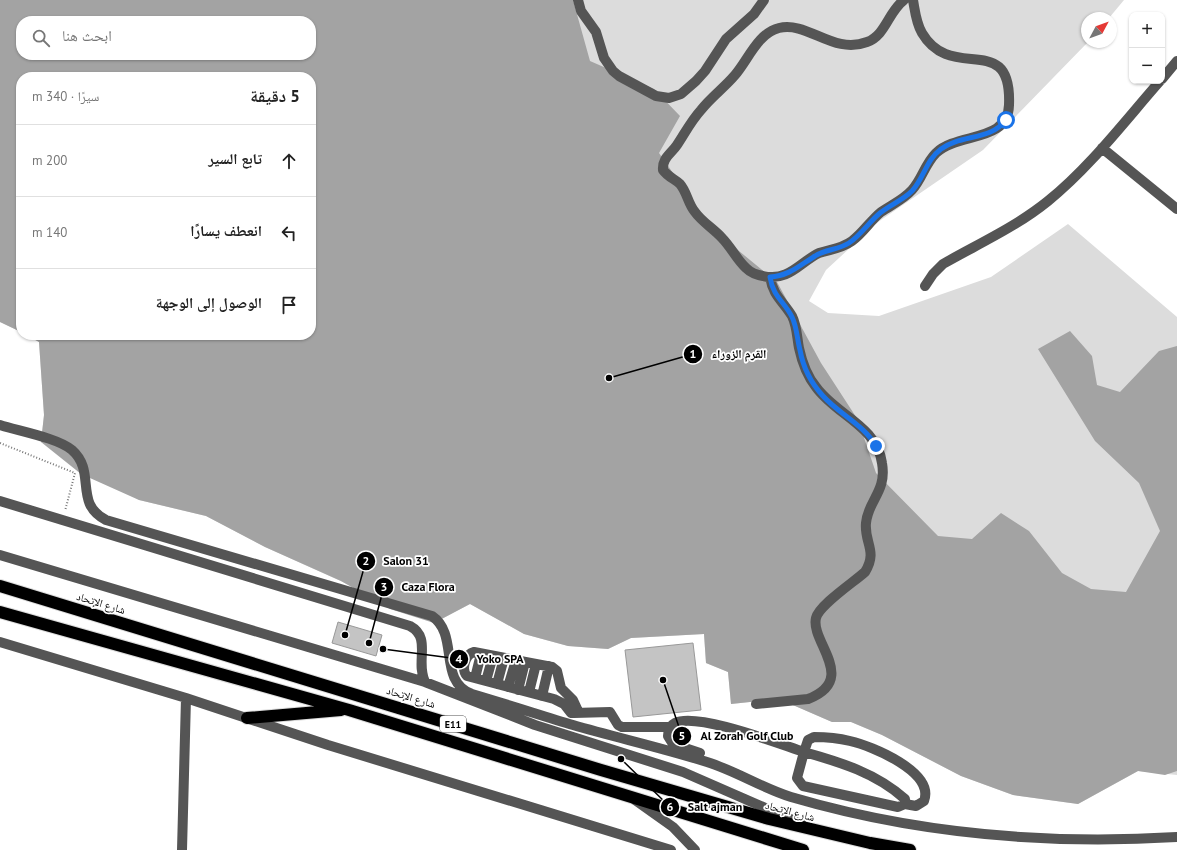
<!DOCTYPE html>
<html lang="ar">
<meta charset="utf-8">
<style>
body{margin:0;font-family:"PT Sans","Noto Naskh Arabic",sans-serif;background:#f6f6f6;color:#222;direction:rtl}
.controls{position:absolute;right:12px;top:12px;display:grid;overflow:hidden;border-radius:8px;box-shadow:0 1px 3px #0004}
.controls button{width:36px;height:36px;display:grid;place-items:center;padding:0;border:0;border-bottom:1px solid #e0e0e0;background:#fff;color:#222;font:20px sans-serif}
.compass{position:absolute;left:1081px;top:12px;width:36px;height:36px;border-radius:50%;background:#fff;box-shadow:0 1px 3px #0004;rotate:49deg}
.stop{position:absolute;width:12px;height:12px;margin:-9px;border:3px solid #1a73e8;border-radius:50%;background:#fff}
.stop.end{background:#1a73e8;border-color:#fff;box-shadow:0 1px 4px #0008}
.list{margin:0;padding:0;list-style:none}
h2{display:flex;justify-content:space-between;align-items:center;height:52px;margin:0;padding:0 16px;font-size:17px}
h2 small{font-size:13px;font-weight:400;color:#767676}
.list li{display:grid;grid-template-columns:26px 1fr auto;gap:12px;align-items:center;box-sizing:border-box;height:72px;padding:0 16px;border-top:1px solid #e0e0e0}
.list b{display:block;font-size:15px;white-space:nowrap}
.list em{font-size:13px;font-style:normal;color:#767676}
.icon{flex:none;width:22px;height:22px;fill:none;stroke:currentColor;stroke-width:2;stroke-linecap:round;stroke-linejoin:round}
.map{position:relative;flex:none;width:1177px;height:850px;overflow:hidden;direction:ltr}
.search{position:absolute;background:#fff;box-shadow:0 1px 3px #0004;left:16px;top:16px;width:300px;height:44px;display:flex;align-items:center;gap:10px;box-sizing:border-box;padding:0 14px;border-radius:16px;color:#767676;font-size:15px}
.panel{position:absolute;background:#fff;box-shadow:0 1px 3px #0004;left:16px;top:72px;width:300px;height:268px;border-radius:16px;direction:rtl}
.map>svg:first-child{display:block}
.green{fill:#dcdcdc;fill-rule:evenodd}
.water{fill:#a3a3a3;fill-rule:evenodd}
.building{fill:#c4c4c4;stroke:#999}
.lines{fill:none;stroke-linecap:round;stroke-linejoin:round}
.highway-casing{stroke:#dbdbdb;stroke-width:14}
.path{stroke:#777;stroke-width:2;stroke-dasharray:1 2;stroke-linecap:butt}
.minor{stroke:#555;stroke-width:10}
.highway{stroke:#000;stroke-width:12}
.route{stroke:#1a73e8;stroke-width:5}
.labels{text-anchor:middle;stroke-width:3.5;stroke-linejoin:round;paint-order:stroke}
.shield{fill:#fff;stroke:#4c4c4c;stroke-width:1}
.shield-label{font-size:10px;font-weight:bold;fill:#000}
.street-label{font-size:11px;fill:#000;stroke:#fff}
.leader{fill:none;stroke:#000;stroke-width:1.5}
.callout-dot{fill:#000;stroke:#fff;stroke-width:1.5}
.mark-label{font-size:12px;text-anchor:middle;font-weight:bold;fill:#fff}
.callout-label{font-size:12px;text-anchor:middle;font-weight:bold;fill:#000;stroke:#fff;stroke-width:3.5;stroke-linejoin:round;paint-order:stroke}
</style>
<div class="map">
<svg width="1177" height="850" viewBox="0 0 1177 850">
<rect width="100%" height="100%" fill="#fff"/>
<path class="green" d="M0 0H1124L1109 18H1087L1088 42 983 150 878 222 826 270 809 301 828 313 879 316 991 277 1068 224 1177 317V775L1138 771 1078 804 1013 795 961 776 882 735 851 722H832L779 699 731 704 728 672 706 663 704 634 631 638 608 649 568 646 524 634 470 604 434 623 265 547 206 516 139 500 41 442 44 415 39 342 26 335H311V77H21V332L0 322ZM21 21H311V55H21Z"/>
<path class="water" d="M0 0H573L590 61 654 89 680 116 659 153 712 229 777 282 821 363 858 420 876 473 938 536 972 539 1001 513 1029 531 1062 573 1091 589 1126 592 1160 531 1139 483 1095 441 1038 349 1070 331 1092 356 1097 385 1120 392 1159 351 1177 346V771L1165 775 1138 771 1078 804 1013 795 961 776 882 735 851 722H832L779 699 731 704 728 672 706 663 704 634 631 638 608 649 568 646 524 634 470 604 434 623 390 609 341 581 265 547 206 516 139 500 81 474 41 442 44 415 39 342 26 335H311V77H21V332L0 322ZM21 21H311V55H21Z"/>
<path class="building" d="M338 622 382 635 376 656 332 643Z
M693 643 701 710 633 717 625 650Z"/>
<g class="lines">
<g class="highway-casing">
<path id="highway" d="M0 586 601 770 769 819 870 843 910 850
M0 612 349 710 803 850
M247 718 341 710"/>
</g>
<path class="path" d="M0 443 75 473 65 511"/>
<path class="minor" d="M578 0 581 11 596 32 604 58 613 71 619 76 656 96 669 98 681 94 696 81 705 71 726 39 754 14 764 0
M904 0C888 12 886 35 867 42 833 55 808 21 779 28 758 33 748 60 735 75 724 88 711 97 701 110 691 121 685 133 677 145 671 154 662 158 663 170 668 177 675 179 680 184 687 192 688 204 695 212 702 222 714 229 722 238 731 247 737 260 746 268 750 272 757 275 763 276 789 282 800 262 819 253 831 249 841 249 852 241 863 233 870 221 881 212 891 205 903 200 912 190 922 179 925 164 936 153 958 132 1008 143 1009 105 1012 29 952 84 922 33 916 23 915 11 913 0
M1162 79 1177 61
M1102 148 1177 209
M925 286 933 274 943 264C978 244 1016 227 1048 201 1090 167 1124 122 1160 81
M0 425C19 431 58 438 72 450 97 472 73 503 106 520L432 616C460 635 437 681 472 694 506 704 540 715 573 725 618 738 663 748 707 762 736 771 762 788 791 797 917 834 1046 845 1177 837
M0 501 410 626C432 638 415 661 425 682
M0 555 425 682 535 725 683 772 802 824
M0 642 186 698 328 745 671 850
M475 678 481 654
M486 681 493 656
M497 684 504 658
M508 687 516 660
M518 690 525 662
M529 692 536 664
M542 696 549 666
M756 704 808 699C859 679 810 642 816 618 819 605 854 582 865 572 878 551 864 543 866 523 868 500 887 492 882 463 877 426 836 415 816 387 807 376 802 362 799 348 797 338 797 326 792 316 783 301 773 296 770 277
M571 713 564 704 554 699 467 676C461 670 465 654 474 652L552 667 557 671 561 688 573 700 579 713
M574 713 610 712 618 725 622 727H670
M804 752C840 762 876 773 905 799V804L898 807 803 786 797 778Z
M700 753 673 744 668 736C668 731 669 726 675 723 697 712 779 744 804 752L808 740 814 737C826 737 838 738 850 741 872 746 935 772 924 801L916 806 905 804
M635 800 673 827 695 850
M182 850 186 698"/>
<use href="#highway" class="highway"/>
</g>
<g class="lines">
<path class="route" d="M876 446C863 424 839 414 823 396 811 383 803 367 800 350 797 339 797 327 792 317 784 301 773 297 770 277 789 276 800 265 815 256 826 249 838 250 849 243 861 235 869 222 880 213 890 205 903 200 912 191 924 178 926 160 941 149 961 134 990 141 1006 120"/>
</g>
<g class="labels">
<rect class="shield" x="440" y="716" width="26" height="16" rx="3"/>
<g class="shield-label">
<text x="453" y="728">E11</text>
</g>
<g class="street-label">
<text transform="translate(101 603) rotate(17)" y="4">شارع الإتحاد</text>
<text transform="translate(411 697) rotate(17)" y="4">شارع الإتحاد</text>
<text transform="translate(790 811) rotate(15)" y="4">شارع الإتحاد</text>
</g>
</g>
<path class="leader" d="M609 378L693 354M345 635L366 561M369 643L384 587M383 649L459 659M663 680L682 736M621 759L670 807"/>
<g class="callout-dot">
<circle cx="609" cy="378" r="4"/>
<circle cx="345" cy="635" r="4"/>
<circle cx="369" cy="643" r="4"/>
<circle cx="383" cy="649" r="4"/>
<circle cx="663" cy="680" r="4"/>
<circle cx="621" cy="759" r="4"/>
<circle cx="693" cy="354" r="10"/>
<circle cx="366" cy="561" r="10"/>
<circle cx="384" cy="587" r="10"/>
<circle cx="459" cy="659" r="10"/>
<circle cx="682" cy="736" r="10"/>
<circle cx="670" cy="807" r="10"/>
</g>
<g class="mark-label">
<text x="693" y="358">1</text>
<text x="366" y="565">2</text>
<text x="384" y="591">3</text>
<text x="459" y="663">4</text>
<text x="682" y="740">5</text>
<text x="670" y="811">6</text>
</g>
<g class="callout-label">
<text x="739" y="358">القرم الزوراء</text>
<text x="406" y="565">Salon 31</text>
<text x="428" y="591">Caza Flora</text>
<text x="500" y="663">Yoko SPA</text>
<text x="747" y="740">Al Zorah Golf Club</text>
<text x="715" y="811">Salt ajman</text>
</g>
</svg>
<div class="controls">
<button>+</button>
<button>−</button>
</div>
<svg class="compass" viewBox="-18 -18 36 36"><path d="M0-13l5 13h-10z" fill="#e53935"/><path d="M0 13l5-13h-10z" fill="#767676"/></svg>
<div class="stop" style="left:1006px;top:120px"></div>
<div class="stop end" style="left:876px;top:446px"></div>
<div class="search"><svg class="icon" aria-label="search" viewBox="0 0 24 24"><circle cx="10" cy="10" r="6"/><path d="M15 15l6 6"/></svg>ابحث هنا</div>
<section class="panel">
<h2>5 دقيقة<small>سيرًا · 340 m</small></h2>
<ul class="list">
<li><svg class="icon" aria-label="ahead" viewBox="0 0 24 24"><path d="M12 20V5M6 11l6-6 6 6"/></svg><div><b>تابع السير</b></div><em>200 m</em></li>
<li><svg class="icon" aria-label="left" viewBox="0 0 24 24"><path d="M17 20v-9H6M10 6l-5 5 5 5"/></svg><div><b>انعطف يسارًا</b></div><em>140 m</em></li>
<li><svg class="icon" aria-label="arrive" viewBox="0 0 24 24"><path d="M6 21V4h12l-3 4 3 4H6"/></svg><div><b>الوصول إلى الوجهة</b></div></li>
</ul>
</section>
</div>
